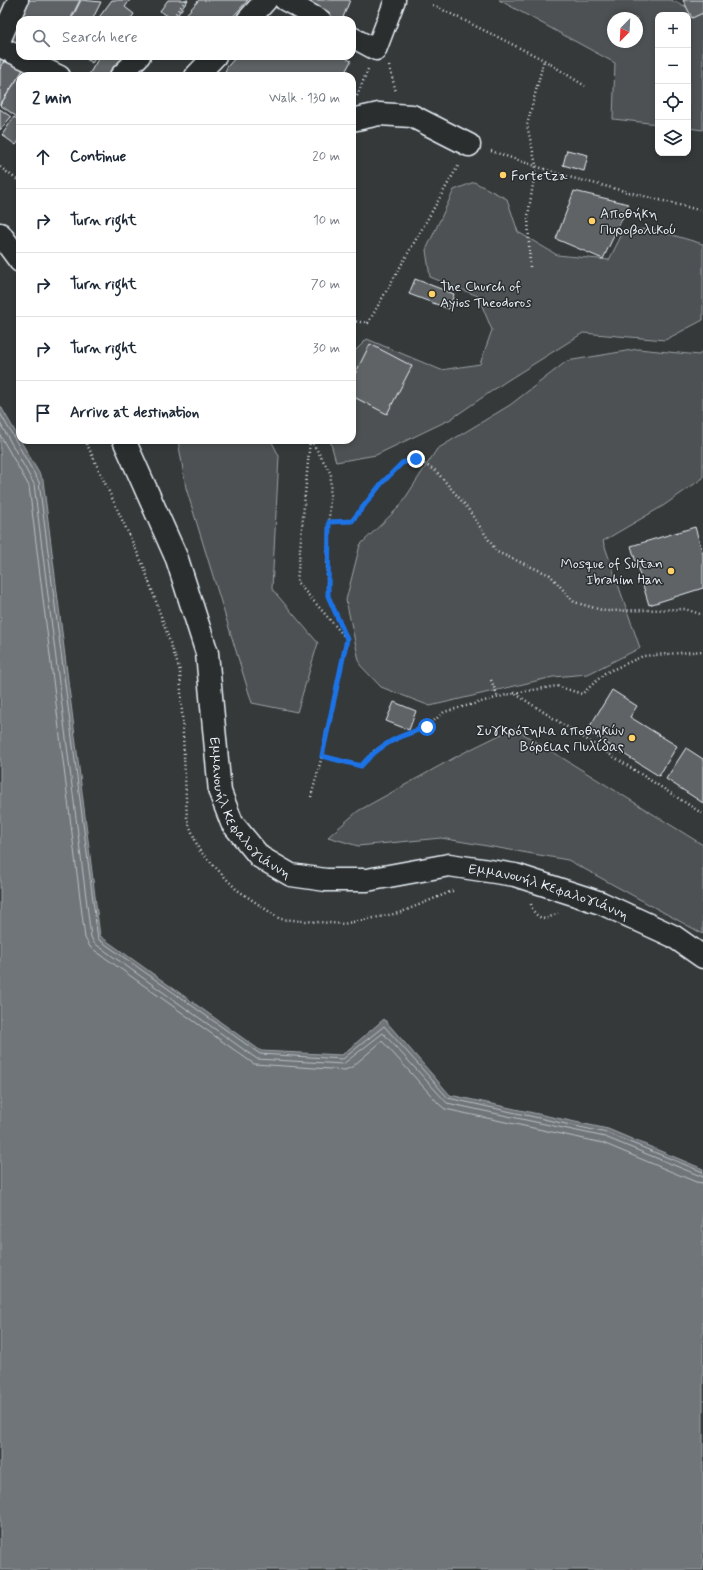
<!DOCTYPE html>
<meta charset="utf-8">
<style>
body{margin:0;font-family:Mynerve,sans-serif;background:#f2f2f3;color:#1f2937}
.controls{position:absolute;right:12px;top:12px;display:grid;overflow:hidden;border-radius:8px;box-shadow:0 2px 6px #0003}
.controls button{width:36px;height:36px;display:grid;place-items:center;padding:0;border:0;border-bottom:1px solid #e0e1e3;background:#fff;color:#1f2937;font:20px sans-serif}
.compass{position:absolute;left:607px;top:12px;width:36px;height:36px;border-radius:50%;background:#fff;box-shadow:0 2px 6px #0003;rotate:204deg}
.stop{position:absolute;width:12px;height:12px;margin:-9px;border:3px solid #1a73e8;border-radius:50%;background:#fff}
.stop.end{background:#1a73e8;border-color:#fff;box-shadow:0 1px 4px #0008}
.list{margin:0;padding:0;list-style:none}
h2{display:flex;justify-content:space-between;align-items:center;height:52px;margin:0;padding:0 16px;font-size:17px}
h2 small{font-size:13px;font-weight:400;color:#747a83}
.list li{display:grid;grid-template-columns:26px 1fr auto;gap:12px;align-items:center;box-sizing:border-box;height:64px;padding:0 16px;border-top:1px solid #e0e1e3}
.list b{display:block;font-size:15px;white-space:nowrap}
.list em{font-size:13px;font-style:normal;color:#747a83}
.icon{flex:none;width:22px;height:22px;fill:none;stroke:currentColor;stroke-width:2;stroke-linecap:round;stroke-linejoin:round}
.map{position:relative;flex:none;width:703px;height:1570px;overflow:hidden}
.search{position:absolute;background:#fff;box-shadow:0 2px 6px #0003;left:16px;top:16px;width:340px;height:44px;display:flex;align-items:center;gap:10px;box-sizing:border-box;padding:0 14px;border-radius:12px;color:#747a83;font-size:15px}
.panel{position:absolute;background:#fff;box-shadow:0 2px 6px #0003;left:16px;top:72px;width:340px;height:372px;border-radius:12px}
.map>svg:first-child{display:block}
.green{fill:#4d5152;stroke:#9aa1a5;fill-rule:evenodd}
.water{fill:#707579;stroke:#a0a7ac}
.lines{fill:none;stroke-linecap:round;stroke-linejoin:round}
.shore{stroke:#b8bfc5;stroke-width:1}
.building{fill:#5f6365;stroke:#e8f1f8}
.pedestrian-casing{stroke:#e8f1f8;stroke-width:23}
.minor-casing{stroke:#e8f1f8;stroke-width:25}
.secondary-casing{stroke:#e8f1f8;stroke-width:25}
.path{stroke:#e8f1f8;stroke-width:2.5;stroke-dasharray:1 3;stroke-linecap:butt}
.pedestrian{stroke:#2a2d2e;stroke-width:20}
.minor{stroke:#2a2d2e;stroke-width:22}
.secondary{stroke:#2a2d2e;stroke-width:22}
.route{stroke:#1a73e8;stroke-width:5}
.poi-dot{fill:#ffd166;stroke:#2a2d2e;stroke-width:1.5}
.labels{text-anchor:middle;stroke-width:3;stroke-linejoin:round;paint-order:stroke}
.poi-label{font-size:14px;fill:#e8f1f8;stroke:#2a2d2e;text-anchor:start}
.street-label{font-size:14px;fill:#e8f1f8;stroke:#2a2d2e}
</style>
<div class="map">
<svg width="703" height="1570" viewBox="0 0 703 1570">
<rect width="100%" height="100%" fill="#35393a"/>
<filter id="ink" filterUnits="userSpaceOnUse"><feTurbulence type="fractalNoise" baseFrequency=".025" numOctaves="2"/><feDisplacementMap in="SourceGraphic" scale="8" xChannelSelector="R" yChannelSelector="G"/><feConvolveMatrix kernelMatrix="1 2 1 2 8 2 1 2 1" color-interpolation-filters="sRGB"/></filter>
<g filter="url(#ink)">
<path class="green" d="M499 0H671L703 14V130L688 128V15H658V124L613 119 615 63ZM613 18H637V42H613Z
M474 182 507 199 518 232 557 255 609 260 624 230 652 229 703 244V320L665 340 583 333 505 382 451 419 376 455 336 462 330 440H352V354L367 339 441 370 480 364 492 330 478 296 430 277 426 250 454 190Z
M638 349 699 355 703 350V478L663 506 603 541 640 648 588 674 553 677 430 706 381 687 360 665 346 600 360 545 400 506 437 449 510 405 567 361Z
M178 440H271L279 456 272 589 318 643 297 712 252 703 186 488Z
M514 728 703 845V934L568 860 441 838 358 846 328 837 358 811 461 754Z"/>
<path class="water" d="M0 405 43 480 100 936 261 1051 342 1055 384 1019 450 1095 608 1129 703 1169V1570H0Z"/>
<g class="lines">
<path class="shore" d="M0 413 39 482 98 939 260 1054 343 1059 384 1026 448 1098 607 1133 703 1172
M0 423 34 484 91 937 94 943 257 1059 343 1064 383 1033 447 1103 605 1137 703 1177
M0 435 29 486 85 938 90 947 254 1064 345 1070 352 1067 382 1041 439 1104 445 1109 603 1143 696 1182 703 1183"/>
</g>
<path class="building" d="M23 0H80L70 20H20V44L5 36Z
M81 0 101 2 92 20H71Z
M112 0H130L125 7 134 14 130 20H97Z
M168 0H188L174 20 160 11Z
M199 0H248L230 20H181Z
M287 0H350L342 20H328Z
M683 0H703V13L692 18Z
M276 16 283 20H272Z
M0 55 6 57 0 69Z
M82 56H97L92 63Z
M100 56H138L125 76H88Z
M237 56H343L351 61 343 76H224L227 67Z
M6 57 25 67 0 105V69Z
M25 67 41 76H20V119L0 105Z
M0 109 11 117 0 130Z
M14 117 20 121V139L16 145 2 135Z
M567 150 588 155 584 171 563 165Z
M574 191 629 204 603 259 556 239Z
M415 279 454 294 449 309 409 294Z
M370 344 412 366 387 414 352 396V380Z
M695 527 703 554V588L649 605 631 546Z
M612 690 637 706 630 717 677 746 659 776 587 731Z
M394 702 416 711 409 730 386 721Z
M686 748 703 759V803L666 779Z"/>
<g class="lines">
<g class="pedestrian-casing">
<path id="pedestrian" d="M284 0 321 20
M352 37 376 50 395 0
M0 41 18 0
M0 47 60 76
M120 76 140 56"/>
</g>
<g class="minor-casing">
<path id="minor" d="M248 20 266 0
M196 76 215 56
M352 120 379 114 412 116 469 145"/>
</g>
<g class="secondary-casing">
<g id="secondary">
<path d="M0 234 20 261"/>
<path id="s1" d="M124 440 177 559 207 653 220 792 232 823 260 857 291 875 326 880H367L449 865 515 875 601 903 673 936 703 957"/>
</g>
</g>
<path class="path" d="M433 5 544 60 585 86
M171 20 186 0
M389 66 396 92
M357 96 368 69
M491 151 565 176 703 211
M0 167 20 182
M530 267 528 216 536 165 527 125 544 60
M352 321 368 323 458 166
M85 440 144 567 180 671 187 819 199 850 236 889 280 919 343 924 399 913 455 890
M310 440 297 582 345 637
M311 440 331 474 327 572 328 596 347 639 322 756 361 766 374 751 402 736 427 727 444 712 514 693 703 814
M329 522 352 521 381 484 402 463 416 459 436 471 466 506 497 552 550 575 574 602 605 611 685 609 703 615
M491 680 498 697
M514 693 557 686 582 694 605 673 643 656 703 651
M311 797 322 756
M531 904C532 912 538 918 546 919L558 913"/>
<use href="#pedestrian" class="pedestrian"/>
<use href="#minor" class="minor"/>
<use href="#secondary" class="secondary"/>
</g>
</g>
<g class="lines" filter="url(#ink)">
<path class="route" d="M416 459 402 463 381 484 352 521 329 522 328 596 347 639 322 756 361 766C381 743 399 736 427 727"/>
</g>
<g class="poi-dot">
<circle cx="503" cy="175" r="4"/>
<circle cx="592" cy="221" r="4"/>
<circle cx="432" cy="294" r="4"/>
<circle cx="671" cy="571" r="4"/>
<circle cx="632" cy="738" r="4"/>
</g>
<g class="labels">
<g class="poi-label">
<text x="511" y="180">Fortetza</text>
<text x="600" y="218">Αποθήκη<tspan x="600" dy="16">Πυροβολικού</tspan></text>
<text x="440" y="291">The Church of<tspan x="440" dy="16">Ayios Theodoros</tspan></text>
<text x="663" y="568" text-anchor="end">Mosque of Sultan<tspan x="663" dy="16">Ibrahim Han</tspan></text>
<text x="624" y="735" text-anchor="end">Συγκρότημα αποθηκών<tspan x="624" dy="16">Βόρειας Πυλίδας</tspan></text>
</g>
<g class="street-label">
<text dy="5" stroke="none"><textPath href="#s1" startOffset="397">Εμμανουήλ Κεφαλογιάννη</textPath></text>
<text dy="5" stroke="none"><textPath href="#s1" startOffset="745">Εμμανουήλ Κεφαλογιάννη</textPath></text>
</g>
</g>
</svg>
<div class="controls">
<button>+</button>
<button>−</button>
<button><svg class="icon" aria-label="locate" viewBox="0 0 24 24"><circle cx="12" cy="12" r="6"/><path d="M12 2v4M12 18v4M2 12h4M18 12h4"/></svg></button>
<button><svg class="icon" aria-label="layers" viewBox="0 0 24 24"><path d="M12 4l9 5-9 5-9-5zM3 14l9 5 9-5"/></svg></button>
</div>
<svg class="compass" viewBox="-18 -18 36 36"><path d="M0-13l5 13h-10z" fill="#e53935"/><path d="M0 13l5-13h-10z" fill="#747a83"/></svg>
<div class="stop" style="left:427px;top:727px"></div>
<div class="stop end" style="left:416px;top:459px"></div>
<div class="search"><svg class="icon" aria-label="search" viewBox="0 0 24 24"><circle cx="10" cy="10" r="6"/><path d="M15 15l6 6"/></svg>Search here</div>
<section class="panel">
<h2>2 min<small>Walk · 130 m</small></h2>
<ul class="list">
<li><svg class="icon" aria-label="ahead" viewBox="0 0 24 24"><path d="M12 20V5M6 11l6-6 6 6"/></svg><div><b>Continue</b></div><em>20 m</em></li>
<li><svg class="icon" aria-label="right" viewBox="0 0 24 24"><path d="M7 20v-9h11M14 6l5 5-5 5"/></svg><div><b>Turn right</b></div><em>10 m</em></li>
<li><svg class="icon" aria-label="right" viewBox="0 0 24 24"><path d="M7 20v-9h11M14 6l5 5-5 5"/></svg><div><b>Turn right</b></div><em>70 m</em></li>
<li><svg class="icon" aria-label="right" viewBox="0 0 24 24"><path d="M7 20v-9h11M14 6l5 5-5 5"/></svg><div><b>Turn right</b></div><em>30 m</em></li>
<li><svg class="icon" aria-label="arrive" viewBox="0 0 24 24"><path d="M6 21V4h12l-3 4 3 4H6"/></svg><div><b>Arrive at destination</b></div></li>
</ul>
</section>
</div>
